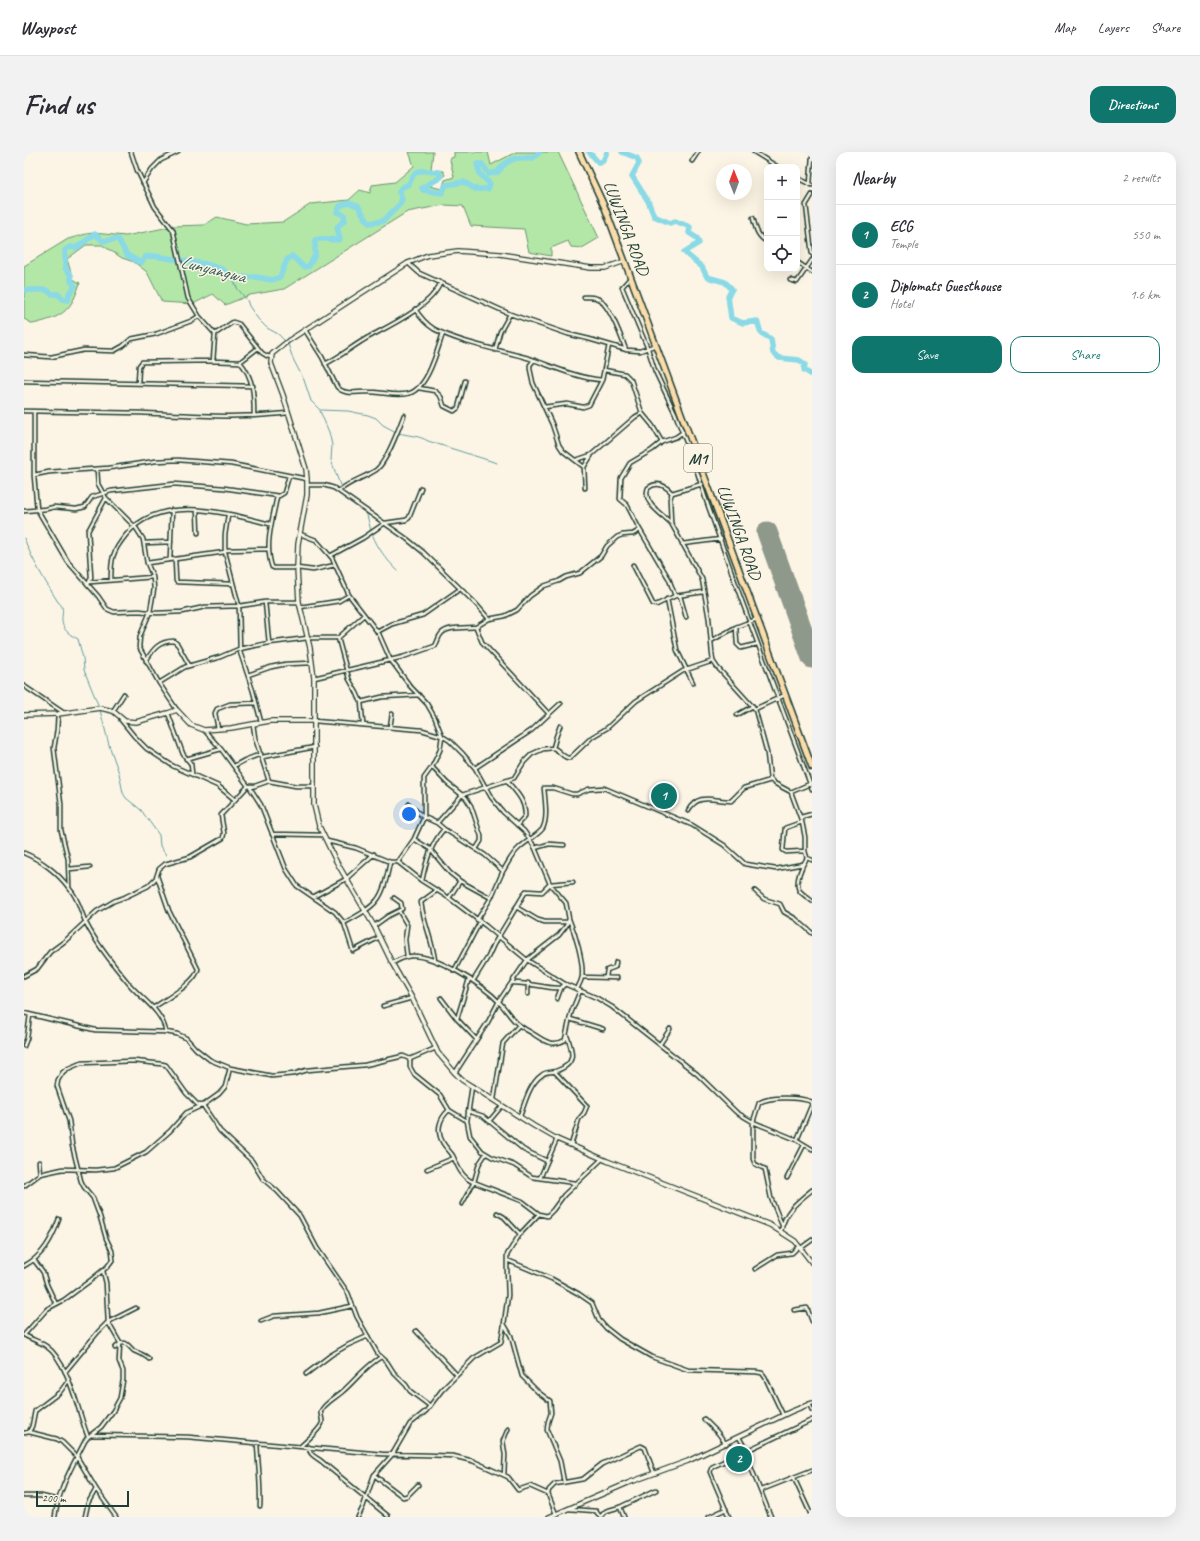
<!DOCTYPE html>
<meta charset="utf-8">
<style>
body{margin:0;font-family:Caveat,sans-serif;background:#f2f2f3;color:#2b2b33}
.controls{position:absolute;right:12px;top:12px;display:grid;overflow:hidden;border-radius:8px;box-shadow:0 4px 16px #0002}
.controls button{width:36px;height:36px;display:grid;place-items:center;padding:0;border:0;border-bottom:1px solid #e1e1e2;background:#fff;color:#2b2b33;font:20px sans-serif}
.compass{position:absolute;left:692px;top:12px;width:36px;height:36px;border-radius:50%;background:#fff;box-shadow:0 4px 16px #0002;rotate:359deg}
.scale{position:absolute;left:12px;bottom:10px;width:93px;box-sizing:border-box;padding-left:4px;border:2px solid #1f3d34;border-top:0;font-size:11px;line-height:14px;white-space:nowrap;color:#1f3d34;-webkit-text-stroke:3px #fcf5e5;paint-order:stroke}
.you{position:absolute;left:385px;top:662px;width:14px;height:14px;margin:-10px;border:3px solid #fff;border-radius:50%;background:#1a73e8;box-shadow:0 0 0 6px #1a73e833}
.badge{display:grid;place-items:center;width:26px;height:26px;border-radius:50%;background:#0f766e;color:#fff;font-size:13px;font-weight:700}
.pin{position:absolute;translate:-50% -50%;border:2px solid #fff;box-shadow:0 1px 4px #0006}
.list{margin:0;padding:0;list-style:none}
h2{display:flex;justify-content:space-between;align-items:center;height:52px;margin:0;padding:0 16px;font-size:17px}
h2 small{font-size:13px;font-weight:400;color:#7c7c81}
.list li{display:grid;grid-template-columns:26px 1fr auto;gap:12px;align-items:center;box-sizing:border-box;height:60px;padding:0 16px;border-top:1px solid #e1e1e2}
.list b{display:block;font-size:15px;white-space:nowrap}
.list p{margin:0;font-size:13px;white-space:nowrap;color:#7c7c81}
.list em{font-size:13px;font-style:normal;color:#7c7c81}
.actions{display:flex;gap:8px;padding:12px 16px}
.actions a{flex:1;padding:9px 0;border:1px solid #0f766e;border-radius:12px;text-align:center;font-size:14px;color:#0f766e}
.actions .main{background:#0f766e;color:#fff}
.icon{flex:none;width:22px;height:22px;fill:none;stroke:currentColor;stroke-width:2;stroke-linecap:round;stroke-linejoin:round}
.map{position:relative;flex:none;width:788px;height:1365px;overflow:hidden;border-radius:12px}
header{display:flex;align-items:center;gap:24px;box-sizing:border-box;height:56px;padding:0 20px;background:#fff;border-bottom:1px solid #e1e1e2}
header strong{font-size:19px}
nav{display:flex;gap:22px;margin-inline-start:auto;font-size:14px}
.intro{display:flex;align-items:center;justify-content:space-between;box-sizing:border-box;height:96px;padding:0 24px}
h1{margin:0;font-size:28px}
.button{padding:10px 18px;border-radius:12px;background:#0f766e;color:#fff;font-size:14px;font-weight:700}
main{display:flex;gap:24px;padding:0 24px}
aside{flex:1;background:#fff;border-radius:12px;box-shadow:0 4px 16px #0002}
.map>svg:first-child{display:block}
.green{fill:#b3e7a8;stroke:#69926e}
.lines{fill:none;stroke-linecap:round;stroke-linejoin:round}
.stream{stroke:#5f9b9f;stroke-width:1}
.river{stroke:#89d9e6;stroke-width:5.5}
.runway{stroke:#8e998c;stroke-width:21}
.street-casing{stroke:#1f3d34;stroke-width:5.5}
.secondary-casing{stroke:#1f3d34;stroke-width:6}
.highway-casing{stroke:#1f3d34;stroke-width:8}
.street{stroke:#fcf5e5;stroke-width:2.5}
.secondary{stroke:#fcf5e5;stroke-width:3.5}
.highway{stroke:#fbddab;stroke-width:5}
.labels{text-anchor:middle;stroke-width:3;stroke-linejoin:round;paint-order:stroke}
.shield{fill:#fcf5e5;stroke:#617469;stroke-width:1}
.shield-label{font-size:16px;font-weight:bold;fill:#1f3d34}
.street-label{font-size:17px;fill:#1f3d34;stroke:#fcf5e5}
.water-label{font-size:18px;font-style:italic;fill:#345c58;stroke:#fcf5e5}
</style>
<header>
<strong>Waypost</strong>
<nav><a>Map</a><a>Layers</a><a>Share</a></nav>
</header>
<div class="intro"><h1>Find us</h1><a class="button">Directions</a></div>
<main>
<div class="map">
<svg width="788" height="1365" viewBox="0 0 788 1365">
<rect width="100%" height="100%" fill="#fcf5e5"/>
<filter id="ink" filterUnits="userSpaceOnUse"><feTurbulence type="fractalNoise" baseFrequency=".025" numOctaves="2"/><feDisplacementMap in="SourceGraphic" scale="8" xChannelSelector="R" yChannelSelector="G"/><feConvolveMatrix kernelMatrix="1 2 1 2 8 2 1 2 1" color-interpolation-filters="sRGB"/></filter>
<g filter="url(#ink)">
<path class="green" d="M385 0H409L407 18 419 19 421 23 416 28 405 34 418 37 421 28 430 25 426 8 427 6 430 5V0H464L467 13 492 0H534L575 86 558 96 547 95 544 89 527 96V104L505 100 500 77 447 74 439 54 420 53 383 60 260 137 226 143 201 153 189 142 169 152 138 150 123 120 110 110 98 106 78 93H62L43 107 49 127 56 131C47 160 38 165 9 172L0 167V114L44 87 62 82 69 81 102 84 150 74 180 73 193 65 222 72 259 70 287 52 325 48 336 38 346 41 348 33 371 30 390 14Z"/>
<g class="lines">
<path class="stream" d="M209 126 213 136 223 148 225 154 234 167 243 176 254 182 262 190
M264 192 269 207 280 228 287 249 296 258 324 259 344 263 352 266 359 273 372 280
M296 259 305 280 308 293 307 308 317 336
M375 281C385 284 394 283 404 289L473 311
M318 339 341 356
M342 359 347 379
M348 382C355 398 361 406 374 419
M0 386C8 408 21 429 34 450 47 459 25 473 54 487L59 506 60 518 75 555
M76 558 85 593 95 621 99 641 102 646 117 658 135 683 136 694 142 703"/>
<path class="river" d="M565 0 575 11 579 9 583 0
M598 0 613 6 615 11 608 24 624 49 630 64 646 71 651 69 666 75 665 81 673 86 675 91 660 100 678 115 683 125 701 130 708 137 704 144 707 166 719 171 733 169 737 181 747 187 749 201 755 206 775 208 781 212 780 218 788 223
M0 138H22L28 142H34L39 147 44 148 45 142 51 134 47 129V123L41 116V98L46 95 52 96 71 82 79 89 94 87 103 103 117 111 121 105 130 104 182 112 198 117 209 126 232 125 248 128 256 125 263 108 268 104 280 115 285 114 291 103V88C303 84 306 90 316 87L313 75 321 68 320 63 313 60 316 54 325 51 334 54 345 71 359 69 376 52 378 47 375 40 377 36 385 32C392 14 397 19 415 20L417 25 398 36 399 38 418 41 422 33 440 30 451 37H464L466 32 456 22 453 12H458L465 22 474 20C483 6 493 5 509 6L516 0"/>
<path class="runway" d="M743 380 788 506"/>
<g class="street-casing">
<path id="street" d="M107 0 113 18 131 55 149 78 164 146 175 164 191 182
M730 0 754 15
M668 9 674 0
M773 26 788 33
M119 31 128 17 137 8 154 0
M786 32 788 5
M788 43 782 53 788 102
M729 66C732 77 733 84 743 90
M773 110 788 120
M384 111 395 121 486 162 544 182 565 187 603 198 616 199 632 193
M607 125 598 135 624 197 631 219 651 261 672 316 681 345 716 444 788 637
M766 128 773 130 788 108
M560 145C565 145 571 144 576 148 587 157 597 184 602 198
M391 157C396 165 402 172 410 177 439 192 473 197 504 206 528 214 552 226 578 228
M281 178 298 205 313 235C321 244 334 239 345 240 357 240 370 244 382 242 403 240 413 199 419 181
M471 198 476 180 486 162
M0 203 27 205 60 198 90 199 99 194 107 187 132 182 167 169 175 164
M510 208 506 213V217L509 231 528 272 535 293 539 299 560 315 561 336
M189 209 191 182 209 170 215 172 238 201 243 204 247 205
M216 210 234 196
M301 212C316 205 329 194 343 186 365 174 406 155 416 132
M580 218 601 222 607 228 618 261 628 273 638 290
M0 229 229 234
M114 231 115 214 118 210 189 209 216 210C230 226 230 244 230 264
M395 236 411 239 417 245 420 254 430 259 434 256 441 229
M520 255 543 252 559 255 565 253 578 228 585 193
M0 259C39 260 78 260 117 261 166 263 215 267 264 261
M10 259V324L13 357 44 410 74 444 83 457 90 460 115 459 133 461 158 460 181 455 215 454 241 450H275
M552 308 567 303 611 265 618 261
M560 315 567 304
M73 317 74 332 82 346 112 376 119 387 123 411 129 425 130 437 126 460 116 484 115 495 135 531 153 558
M10 323 25 320 85 316 132 309 154 308 207 312 283 327
M678 332 648 341 646 347 647 371 678 427 685 467 688 501 689 509 693 515 731 557 743 601 746 627 750 631 767 640 768 643 778 670 781 685V699L783 706C778 713 771 729 775 738 778 742 784 746 788 749
M284 333H300L310 336 383 387 399 400 452 452 465 467 452 475
M315 339C326 329 340 326 352 318 363 310 375 276 380 263
M253 344C249 367 240 392 248 415L250 416H273L289 418 311 413
M173 358 174 381
M0 359 22 357 30 355 52 357 61 355 68 345 87 339 150 332 200 336 255 344 260 341 265 324
M204 363 201 383V400L215 454 216 500 229 539 237 570
M647 371C638 362 618 351 624 336 633 329 641 333 648 341
M276 382 292 388 308 406 325 443 355 482 366 507 386 534 403 552 411 566 418 584 398 578 290 569
M120 391 147 390
M658 392 697 387
M201 398 245 397
M306 404 339 386 361 371 382 368 385 366 397 336
M146 407 148 358
M151 407 152 429 153 430 209 432
M123 411 201 400
M609 413 629 452 632 453 651 444 680 440
M87 428C87 407 88 400 102 383 136 341 202 361 246 372
M66 430 129 425
M64 433 67 425 64 379 82 346
M651 444 645 427 616 378 603 353 596 347 597 326 606 311 628 298 638 290 652 285 659 280
M656 444 662 465
M643 447 653 498 669 531
M241 450 245 491
M276 455 315 449 325 443
M465 467 481 464 493 458 506 444 520 434 535 429 542 425 556 421 577 404 583 394 593 385 598 383 609 382 616 378
M712 475 713 492 717 496 733 492
M353 480 368 472 399 463 436 437
M314 486 325 527 333 541 337 550 339 572
M687 489 712 475 733 467
M122 509C129 497 135 489 150 489L154 493 165 513
M224 523 247 515 262 512 288 511
M290 526 379 505 411 494C414 490 414 485 417 482 423 474 442 476 452 475L458 490 525 562 508 578 451 616
M135 531 161 515 196 505 215 497 245 491 284 486H314L340 463
M0 534 40 561
M337 550 358 545 395 543
M731 557 761 543
M89 559 100 542
M144 561 159 602 167 612 168 621
M34 562 33 578 30 596 37 652V678L44 707 45 735
M525 562 537 551
M713 563 729 554
M97 568 110 584 123 597 149 614 194 634 210 647
M229 572 231 586 245 629
M366 575 368 562
M194 577 191 561 193 557 206 552 232 551
M180 578 197 597 224 634H229
M529 596C536 598 539 607 546 606L568 585 583 576 612 549 659 519 689 509
M238 605 291 595
M162 607 197 597
M210 614 221 608 237 602
M408 615 423 631 442 646 447 654 457 684V689L452 697
M483 629C492 640 502 649 501 664L493 673
M225 634 237 653 262 717 273 734 311 760 320 771C355 752 358 749 366 710
M228 635 245 629 272 634H290
M767 640 788 631
M385 652 399 665
M664 659C674 640 690 649 707 649L720 636 747 628
M400 665V626L408 615 416 598 418 584 426 589 439 602 451 616 467 645 479 660 500 679 505 686 511 696 526 732 542 751 545 767 542 774 535 783 503 808 475 849 464 870 431 921
M777 665 788 662
M778 670 761 676 759 698 762 700 781 699
M413 671 438 643 490 626 500 610 508 602 519 597 529 596 532 585 536 574
M248 682 299 683
M390 687 406 697 426 721 436 729 467 746
M303 689 332 696 366 710H374L398 729 425 746 462 774 503 808 541 832 573 846 588 855 673 922 712 960 729 970 773 988 788 997
M511 696 525 692 540 693
M0 701C17 708 34 721 45 736 55 747 56 758 62 771 73 793 90 814 106 833 119 848 138 859 142 880
M783 706 788 708
M374 710 390 687 400 665 413 671 420 677 461 703 479 719 467 746 453 768
M45 717 66 715
M479 719C484 711 488 702 495 696 500 691 517 681 519 676 524 665 521 649 520 636H529L548 642H553L565 637 580 636 668 673 700 693 721 712 752 717 779 712
M398 729C402 709 407 692 420 677
M731 739 740 747 756 752 760 760 772 767 788 781
M289 745 322 727 350 702
M425 746 436 729
M492 755 514 768 521 770H544
M375 759 383 773 381 788 383 804
M545 767C551 781 560 810 558 825 557 830 555 833 553 837
M320 771 329 799 356 785
M350 774 364 764 378 757 377 751 370 746
M411 809C409 789 399 770 397 750L412 739
M368 811C375 808 381 804 388 804 412 803 459 833 475 850 482 857 487 867 495 873 499 876 504 879 508 881 519 888 528 896 541 888L547 861 556 839
M430 819 456 770
M0 824 13 817 26 800 41 789 73 759 90 749 101 745 124 734 132 726 135 717 141 712 166 705 199 686 200 681 197 663 224 634
M558 825 593 826
M582 825 583 818 591 815 592 810
M449 829 464 805 470 792 502 739 518 740 526 732 549 730
M488 831C505 830 521 837 537 836L541 832
M504 842V831
M417 846 433 867 452 887
M533 847 537 836
M359 854 388 846
M129 856C140 848 173 830 174 817L145 759 133 724
M0 861 71 878 142 880 153 882 162 886 172 897 186 908 206 916 248 924 270 922 283 918 341 913 379 904 386 907 412 896
M433 867 445 827
M546 867 579 877
M636 892 646 877
M0 894 3 886 6 863
M386 907V915L390 922 416 943 425 958 443 969
M531 920 563 954 560 961 555 967 547 993
M448 934 443 969 446 984 458 999 468 1005 490 1013 508 1025 551 1031
M470 947 479 891 495 873
M425 958C415 967 412 979 419 991 422 996 426 999 429 1004 433 1013 437 1024 447 1029L498 1049 515 1062
M444 959 459 964 500 998 523 1009
M496 964C501 951 505 932 518 923 522 919 527 921 532 919 553 912 549 900 543 884
M466 968 478 954
M773 988 788 952
M15 1010 16 1022
M403 1017 430 1006
M516 1026 533 987
M763 1026 780 993
M0 1034 16 1022 39 1017 72 1018 90 1016 122 1000 146 979 162 961 181 952 195 942 201 935 206 916
M438 1052 450 1030 455 1012 461 1003
M473 1061 480 1065 496 1082
M758 1073 747 1046 741 1017 731 1012 729 1007V970L735 951C745 944 777 945 788 950
M757 1079C761 1059 773 1050 788 1038
M777 1096 788 1088
M10 1108 19 1120 23 1133 32 1152
M483 1108 528 1127 555 1142 568 1151 575 1168 582 1176 596 1187 628 1205 664 1218 732 1220 738 1221 741 1225 759 1263
M0 1114C19 1104 28 1087 35 1067
M731 1117 753 1103 768 1101 775 1094
M770 1158 783 1156 788 1169
M237 1169 250 1164 295 1161 328 1154
M392 1179 433 1223
M0 1183 23 1157 40 1148 67 1128 83 1115 89 1107 88 1099 82 1086 76 1065 69 1046 60 1035 57 1029 48 993 45 969 33 934 34 928 39 920 43 917 57 911 110 909 138 912 142 913 162 941 173 952 180 955 196 979 228 1009 239 1027 253 1039 276 1064 293 1096 324 1141 333 1165 354 1202 363 1210 370 1221 382 1233 386 1239 406 1254
M0 1183C7 1187 16 1190 22 1194 45 1210 54 1260 64 1285
M91 1196C94 1194 96 1190 100 1191 104 1191 107 1197 110 1199 116 1202 121 1203 125 1207
M41 1220 74 1180 84 1170 112 1156
M282 1222 307 1203 324 1193 344 1184
M785 1252 788 1258
M680 1267 694 1281 702 1292
M5 1280 8 1274 11 1259 36 1240 44 1229
M0 1281 5 1280 33 1287 38 1290 53 1305 72 1337 92 1365
M67 1283 164 1285 358 1302 404 1303 429 1304 449 1309 484 1325 494 1338 506 1334 524 1342 532 1362
M715 1285 722 1298 726 1313 747 1365
M233 1291C234 1313 237 1332 236 1354
M277 1294C282 1289 296 1278 298 1271 299 1267 296 1263 297 1259 301 1251 311 1246 318 1240 333 1227 339 1216 357 1205
M285 1295C285 1303 292 1305 297 1309L364 1364
M350 1323 379 1345 383 1344 394 1333
M480 1323 481 1303 479 1289 484 1277
M770 1326 788 1365
M540 1330 536 1309 523 1278 524 1270 527 1261 526 1249 514 1240 498 1224 487 1184 480 1172 484 1143 483 1117V1103L496 1082 515 1062 523 1064 529 1058 540 1043 578 1007
M737 1338 788 1318
M524 1342 525 1338 531 1332 559 1327 578 1312 617 1294 621 1296 630 1321
M0 1344H17L34 1348
M596 1355 600 1365
M545 1357 572 1359 576 1365
M31 1365C34 1338 49 1313 61 1289L64 1285 77 1275 89 1259 96 1246 99 1228V1219L95 1209 96 1191 84 1170 82 1131 79 1119
M61 1365 64 1351 72 1337
M334 1365 339 1355 350 1323 368 1303 386 1272 402 1259 418 1238 450 1206 477 1190 480 1173
M576 1365 582 1359 596 1355 632 1338
M685 1365 702 1357
M705 1365 686 1320 688 1315 788 1268"/>
</g>
<g class="secondary-casing">
<path id="secondary" d="M601 109 581 116H567L476 102 434 99 404 103 384 111 336 142 264 189 248 202 247 211 259 243 282 317 283 327V343L274 392 273 416 275 450 286 496 290 526V653L295 674 312 709 350 774 368 811 388 846 414 901 431 921 438 928 510 974 533 987 583 1009 746 1073 771 1089 788 1111
M0 563 34 562 76 556 89 559 101 569 112 570 144 561 153 558 167 573 180 578 207 576 246 569H290
M525 1365 604 1331 664 1309 766 1260 788 1251"/>
</g>
<g class="highway-casing">
<path id="highway" d="M555 0 581 56 788 615"/>
</g>
<use href="#street" class="street"/>
<use href="#secondary" class="secondary"/>
<use href="#highway" class="highway"/>
</g>
</g>
<g class="labels">
<rect class="shield" x="660" y="292" width="28" height="28" rx="3"/>
<g class="shield-label">
<text x="674" y="312">M1</text>
</g>
<g class="street-label">
<text transform="translate(603 76) rotate(69)" y="6">LUWINGA ROAD</text>
<text transform="translate(716 380) rotate(70)" y="6">LUWINGA ROAD</text>
</g>
<g class="water-label">
<text transform="translate(189 117) rotate(14)" y="6">Lunyangwa</text>
</g>
</g>
</svg>
<div class="controls">
<button>+</button>
<button>−</button>
<button><svg class="icon" aria-label="locate" viewBox="0 0 24 24"><circle cx="12" cy="12" r="6"/><path d="M12 2v4M12 18v4M2 12h4M18 12h4"/></svg></button>
</div>
<svg class="compass" viewBox="-18 -18 36 36"><path d="M0-13l5 13h-10z" fill="#e53935"/><path d="M0 13l5-13h-10z" fill="#7c7c81"/></svg>
<div class="scale">200 m</div>
<div class="you"></div>
<div class="pin badge" style="left:640px;top:644px">1</div>
<div class="pin badge" style="left:715px;top:1307px">2</div>
</div>
<aside>
<h2>Nearby<small>2 results</small></h2>
<ul class="list">
<li><span class="badge">1</span><div><b>ECG</b><p>Temple</p></div><em>550 m</em></li>
<li><span class="badge">2</span><div><b>Diplomats Guesthouse</b><p>Hotel</p></div><em>1.6 km</em></li>
</ul>
<div class="actions"><a class="main">Save</a><a>Share</a></div>
</aside>
</main>
